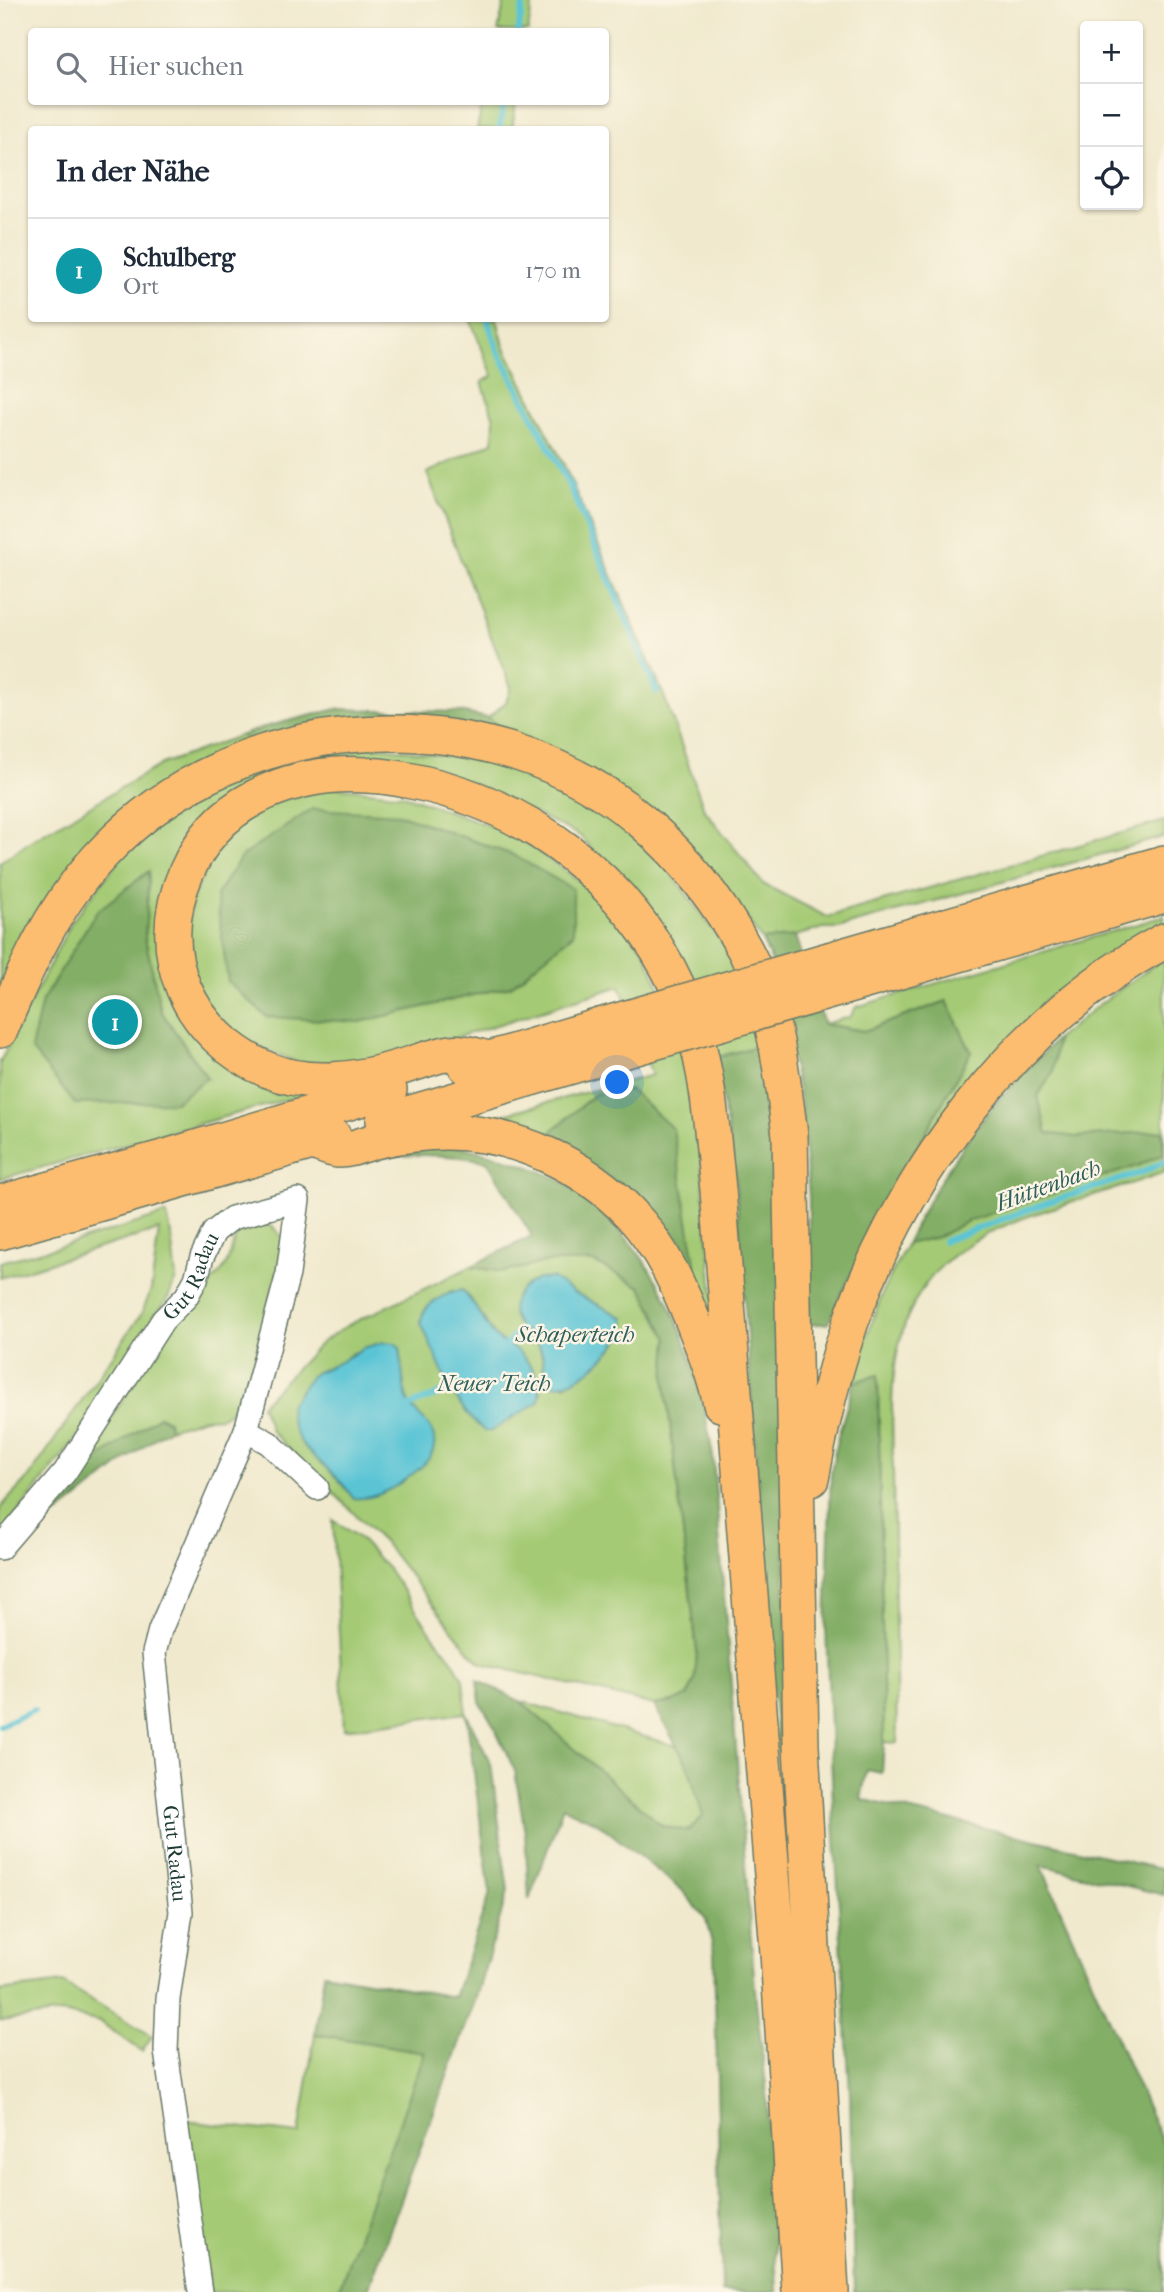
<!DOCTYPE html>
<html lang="de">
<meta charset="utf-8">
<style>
body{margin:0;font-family:"IM FELL French Canon",serif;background:#f2f2f3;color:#1f2937}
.controls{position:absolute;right:21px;top:21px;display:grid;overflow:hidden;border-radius:7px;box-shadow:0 2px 5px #0004}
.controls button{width:63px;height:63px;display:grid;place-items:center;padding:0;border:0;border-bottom:2px solid #e0e1e3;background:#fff;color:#1f2937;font:35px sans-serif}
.you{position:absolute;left:618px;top:1083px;width:24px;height:24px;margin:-18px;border:5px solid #fff;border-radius:50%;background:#1a73e8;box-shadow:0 0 0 10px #1a73e833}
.badge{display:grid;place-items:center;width:46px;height:46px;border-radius:50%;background:#b45309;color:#fff;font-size:23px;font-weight:700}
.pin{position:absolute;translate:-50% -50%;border:4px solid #fff;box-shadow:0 2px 7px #0006}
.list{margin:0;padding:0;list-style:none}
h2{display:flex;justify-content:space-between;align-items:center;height:91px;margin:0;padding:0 28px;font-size:30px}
h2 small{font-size:23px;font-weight:400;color:#747a83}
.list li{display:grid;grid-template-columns:46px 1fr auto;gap:21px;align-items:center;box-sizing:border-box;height:105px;padding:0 28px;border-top:2px solid #e0e1e3}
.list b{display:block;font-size:26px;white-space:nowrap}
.list p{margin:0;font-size:23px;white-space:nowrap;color:#747a83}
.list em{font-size:23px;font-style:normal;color:#747a83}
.icon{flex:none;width:38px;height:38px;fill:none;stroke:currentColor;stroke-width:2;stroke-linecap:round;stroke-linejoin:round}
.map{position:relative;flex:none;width:1164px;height:2292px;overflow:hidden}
.search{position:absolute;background:#fff;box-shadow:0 2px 5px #0004;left:28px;top:28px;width:581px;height:77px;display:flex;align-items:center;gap:18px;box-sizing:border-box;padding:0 24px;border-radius:7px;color:#747a83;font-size:26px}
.panel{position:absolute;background:#fff;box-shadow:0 2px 5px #0004;left:28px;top:126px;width:581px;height:196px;border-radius:7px}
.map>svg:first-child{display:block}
.green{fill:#a4ca74;stroke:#628454;stroke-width:2;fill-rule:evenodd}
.forest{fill:#83ae66;stroke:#51764d;stroke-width:2}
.water{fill:#5ac4d5;stroke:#3c8084;stroke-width:2}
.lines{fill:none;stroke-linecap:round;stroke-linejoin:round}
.stream{stroke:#5ac4d5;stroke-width:6}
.minor-casing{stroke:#68796a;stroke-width:26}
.highway-casing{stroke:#68796a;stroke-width:38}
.minor{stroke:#fff;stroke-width:23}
.highway{stroke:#fcbd6f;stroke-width:35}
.highway-bridge-casing{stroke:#68796a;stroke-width:38;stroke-linecap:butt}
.highway-bridge{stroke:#fcbd6f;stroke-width:35}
.labels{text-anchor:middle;stroke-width:5;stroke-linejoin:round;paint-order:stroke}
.street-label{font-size:21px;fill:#1f3d34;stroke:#fcf5e5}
.water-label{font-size:23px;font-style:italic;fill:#2e5f5c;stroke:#fcf5e5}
</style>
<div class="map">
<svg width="1164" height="2292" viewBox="0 0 1164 2292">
<rect width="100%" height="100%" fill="#fcf5e5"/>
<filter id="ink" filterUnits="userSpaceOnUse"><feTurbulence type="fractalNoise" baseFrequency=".0143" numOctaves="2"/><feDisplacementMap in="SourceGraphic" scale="14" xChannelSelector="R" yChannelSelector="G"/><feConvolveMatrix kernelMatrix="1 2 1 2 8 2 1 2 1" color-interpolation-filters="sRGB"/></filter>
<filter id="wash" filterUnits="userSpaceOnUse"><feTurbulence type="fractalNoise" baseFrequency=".00686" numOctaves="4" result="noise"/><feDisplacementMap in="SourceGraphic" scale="28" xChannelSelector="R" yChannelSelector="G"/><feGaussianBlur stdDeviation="1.57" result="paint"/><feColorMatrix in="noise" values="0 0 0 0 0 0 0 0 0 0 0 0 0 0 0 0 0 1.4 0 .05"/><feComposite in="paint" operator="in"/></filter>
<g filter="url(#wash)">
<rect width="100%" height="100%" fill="#f0e9cd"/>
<path class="green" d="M505 0H533L528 31H498Z
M483 102H516L512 129H477Z
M470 319H497L504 346 564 465 664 696 704 809 763 884 827 917 1164 821V837L838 928H823L795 936 762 940 716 877 460 726 499 727 488 718 506 702 511 688 427 473 493 442 494 419 482 382 493 376Z
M242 735 247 745 71 868 22 938 0 992V862L32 840 162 764Z
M382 747 505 763 590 801 638 838 672 874 729 952 761 1045 715 1058 658 921 579 835 470 782 261 778 194 823 161 898V967L307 1094 0 1179V1062L72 921 136 839 218 786 320 749ZM149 872 145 938 161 1011 207 1078 42 1001Z
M333 787 404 795 513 834 588 887 644 950 673 1020 696 1104 719 1359 631 1195 696 1268 595 1094 544 1138 481 1120 652 1075 620 986 379 1062 300 1064 239 1038 205 1006 186 954 191 902 221 836 269 803ZM573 933 511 986 360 1022Z
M1164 916V922L1088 974 968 1079 908 1163 971 1052 946 1001 864 1031 824 1024 850 1017 856 1007Z
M1164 958V1172C1029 1224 897 1219 892 1403L897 1743 884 1742 878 1375 854 1382 863 1346 885 1287 925 1207 957 1156 1057 1039 1101 1003Z
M166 1214 170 1227 176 1278 169 1296 83 1430 0 1535V1508L29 1477 142 1313 151 1290 159 1230 0 1278V1262L62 1246Z
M258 1221C273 1225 278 1229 285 1244L244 1402 222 1417 204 1418 169 1429 168 1421 159 1416 93 1462 78 1469 176 1319 223 1270C237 1247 226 1233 258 1221Z
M547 1262H594L641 1287 668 1339 665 1382 697 1651 695 1679 688 1695 673 1702 654 1705 481 1663 470 1652 386 1545 271 1431 261 1405 322 1342 348 1325 470 1267 504 1272ZM552 1278 575 1293 624 1318C627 1348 587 1371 565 1385L544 1374C543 1348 538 1339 517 1323ZM462 1290 470 1298 496 1337 516 1351 539 1381 541 1392 538 1402 426 1308 451 1292ZM400 1348C403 1365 400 1389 409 1404 416 1416 428 1423 434 1436L347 1490C326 1461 302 1456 290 1416L317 1372 343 1361 352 1353Z
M333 1520 359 1538 389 1570 432 1634 453 1661 463 1679 466 1713 344 1729Z
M520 1701 677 1746 688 1766 703 1816 688 1831 662 1826Z
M63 1983 152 2036 142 2051 100 2022 63 2013 0 2021V1991Z
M315 2034 426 2052 338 2292H210L184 2121 299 2134Z"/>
<path class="forest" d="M337 709 459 712 488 718 500 727 460 726 247 745 242 735 268 726Z
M312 809 399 814 513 855 573 889V934L511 986 360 1022 267 1017 228 982 216 895 242 856Z
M149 871 145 938 161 1011 207 1078 175 1102 75 1104 31 1049 42 1001 96 912Z
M795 936 824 1024 864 1031 947 1001 971 1052C920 1142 870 1230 828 1324H809V1196L801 1105 773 964 762 940Z
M1057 1039 1053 1072 1038 1096 1047 1133 1076 1137 1162 1131 1164 1154 1140 1165 968 1221 938 1237 906 1244C932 1191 964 1138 1004 1094 1021 1075 1039 1057 1057 1039Z
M761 1045 780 1172 788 1786H780L735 1172 715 1058Z
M630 1090 673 1129 696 1269 631 1195 544 1138 595 1094Z
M444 1143C480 1151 513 1159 547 1174 566 1182 583 1197 599 1210 672 1276 698 1362 713 1457L756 2001 766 2085 777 2292H722L714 1952 706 1919 682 1890 599 1824 563 1807 529 1900 525 1833 515 1771 494 1726 480 1702 477 1680 520 1701 662 1826 688 1831 703 1816 688 1766 654 1705 673 1702 688 1695 695 1679 697 1651 665 1381 668 1339 641 1287 594 1262H547L504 1272 470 1267 532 1236 487 1161C443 1153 412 1154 367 1159Z
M878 1375 884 1742 882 1773 867 1770 861 1799 1164 1870V1895L1041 1865 1164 2146V2292H854L850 2094 833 1804 826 1628 831 1472 837 1440 854 1382Z
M159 1416 168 1421 169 1429C115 1463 72 1511 16 1540L78 1469 93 1462Z
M466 1713 491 1764 508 1891 475 2001 367 2292H338L425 2052 315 2034 324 1973 454 1997 490 1893Z"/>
<path class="water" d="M552 1278 575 1293 624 1318 625 1329C614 1351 581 1385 554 1385 537 1367 549 1364 539 1346 534 1336 524 1332 517 1323 505 1306 519 1286 536 1280 540 1278 547 1279 552 1278Z
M462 1290C475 1303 482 1320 494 1335 500 1342 509 1345 516 1350 532 1363 544 1383 538 1402L491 1431H485C452 1406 438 1360 421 1323 421 1304 446 1293 462 1290Z
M384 1342 395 1343 400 1348C403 1365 401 1385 408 1401 412 1411 423 1417 429 1426 445 1451 422 1468 403 1481 390 1491 371 1500 353 1498 349 1493 345 1486 340 1481 316 1455 291 1446 289 1406L311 1376 317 1372 342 1361 363 1348Z"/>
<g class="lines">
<path class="stream" d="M518 32 524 0
M499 130 504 102
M487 318 497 349 570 487 657 692
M944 1241 1043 1204 1143 1172 1164 1162
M502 1349 523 1327 530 1323
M405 1408 456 1387
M0 1725 34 1710"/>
</g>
</g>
<g filter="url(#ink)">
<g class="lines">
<g class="minor-casing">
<g id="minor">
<path d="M246 1430 269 1443 317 1488"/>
<path id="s1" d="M0 1548 65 1472 163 1320 186 1297 196 1279 202 1257 214 1232 232 1218 298 1200 288 1274 246 1430 160 1630 154 1653 181 1912 168 1999 166 2051 200 2292"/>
</g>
</g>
<g class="highway-casing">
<path id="highway" d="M832 959 1164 863
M841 988 1164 895
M0 1030C27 965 55 902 105 851 243 705 491 693 644 823 686 859 719 902 745 950 775 1006 782 1073 790 1135L801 1746 831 2292
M489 1059C478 1057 463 1051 451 1053 435 1055 417 1063 401 1067 360 1080 309 1087 268 1070 188 1036 151 953 186 873 200 841 223 814 254 798 303 772 359 770 412 781 528 804 628 880 678 988 708 1052 711 1121 718 1190L777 1938 800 2292
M466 1066 600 1026
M384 1121 609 1055
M312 1142C320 1144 329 1149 338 1150 350 1151 366 1143 379 1140 401 1135 424 1132 447 1132 514 1132 585 1165 631 1214 662 1247 682 1292 698 1334 707 1356 716 1380 721 1404
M0 1203 166 1157 389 1090
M0 1232 333 1136
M811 1479C823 1412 840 1343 867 1280 927 1142 1030 1013 1164 941"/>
</g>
<use href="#minor" class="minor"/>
<use href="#highway" class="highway"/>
<g class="highway-bridge-casing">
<path id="highway-bridge" d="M600 1026 832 959
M609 1055 841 988"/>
</g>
<use href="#highway-bridge" class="highway-bridge"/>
</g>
</g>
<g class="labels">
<g class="street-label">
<text dy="7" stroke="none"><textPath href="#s1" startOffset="334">Gut Radau</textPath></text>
<text dy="7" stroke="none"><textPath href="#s1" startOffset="1155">Gut Radau</textPath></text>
</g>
<g class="water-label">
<text transform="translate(1048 1185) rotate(-20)" y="8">Hüttenbach</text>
<text x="575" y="1342">Schaperteich</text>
<text x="494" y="1391">Neuer Teich</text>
</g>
</g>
</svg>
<div class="controls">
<button>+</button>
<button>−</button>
<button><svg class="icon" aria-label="locate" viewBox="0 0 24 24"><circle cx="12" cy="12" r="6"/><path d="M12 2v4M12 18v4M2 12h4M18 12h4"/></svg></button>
</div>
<div class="you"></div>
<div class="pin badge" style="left:115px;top:1022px;background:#0f9aa8">1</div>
<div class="search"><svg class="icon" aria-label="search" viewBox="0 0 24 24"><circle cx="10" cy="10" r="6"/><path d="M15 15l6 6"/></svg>Hier suchen</div>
<section class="panel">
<h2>In der Nähe<small></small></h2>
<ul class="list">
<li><span class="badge" style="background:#0f9aa8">1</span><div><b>Schulberg</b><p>Ort</p></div><em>170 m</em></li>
</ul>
</section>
</div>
